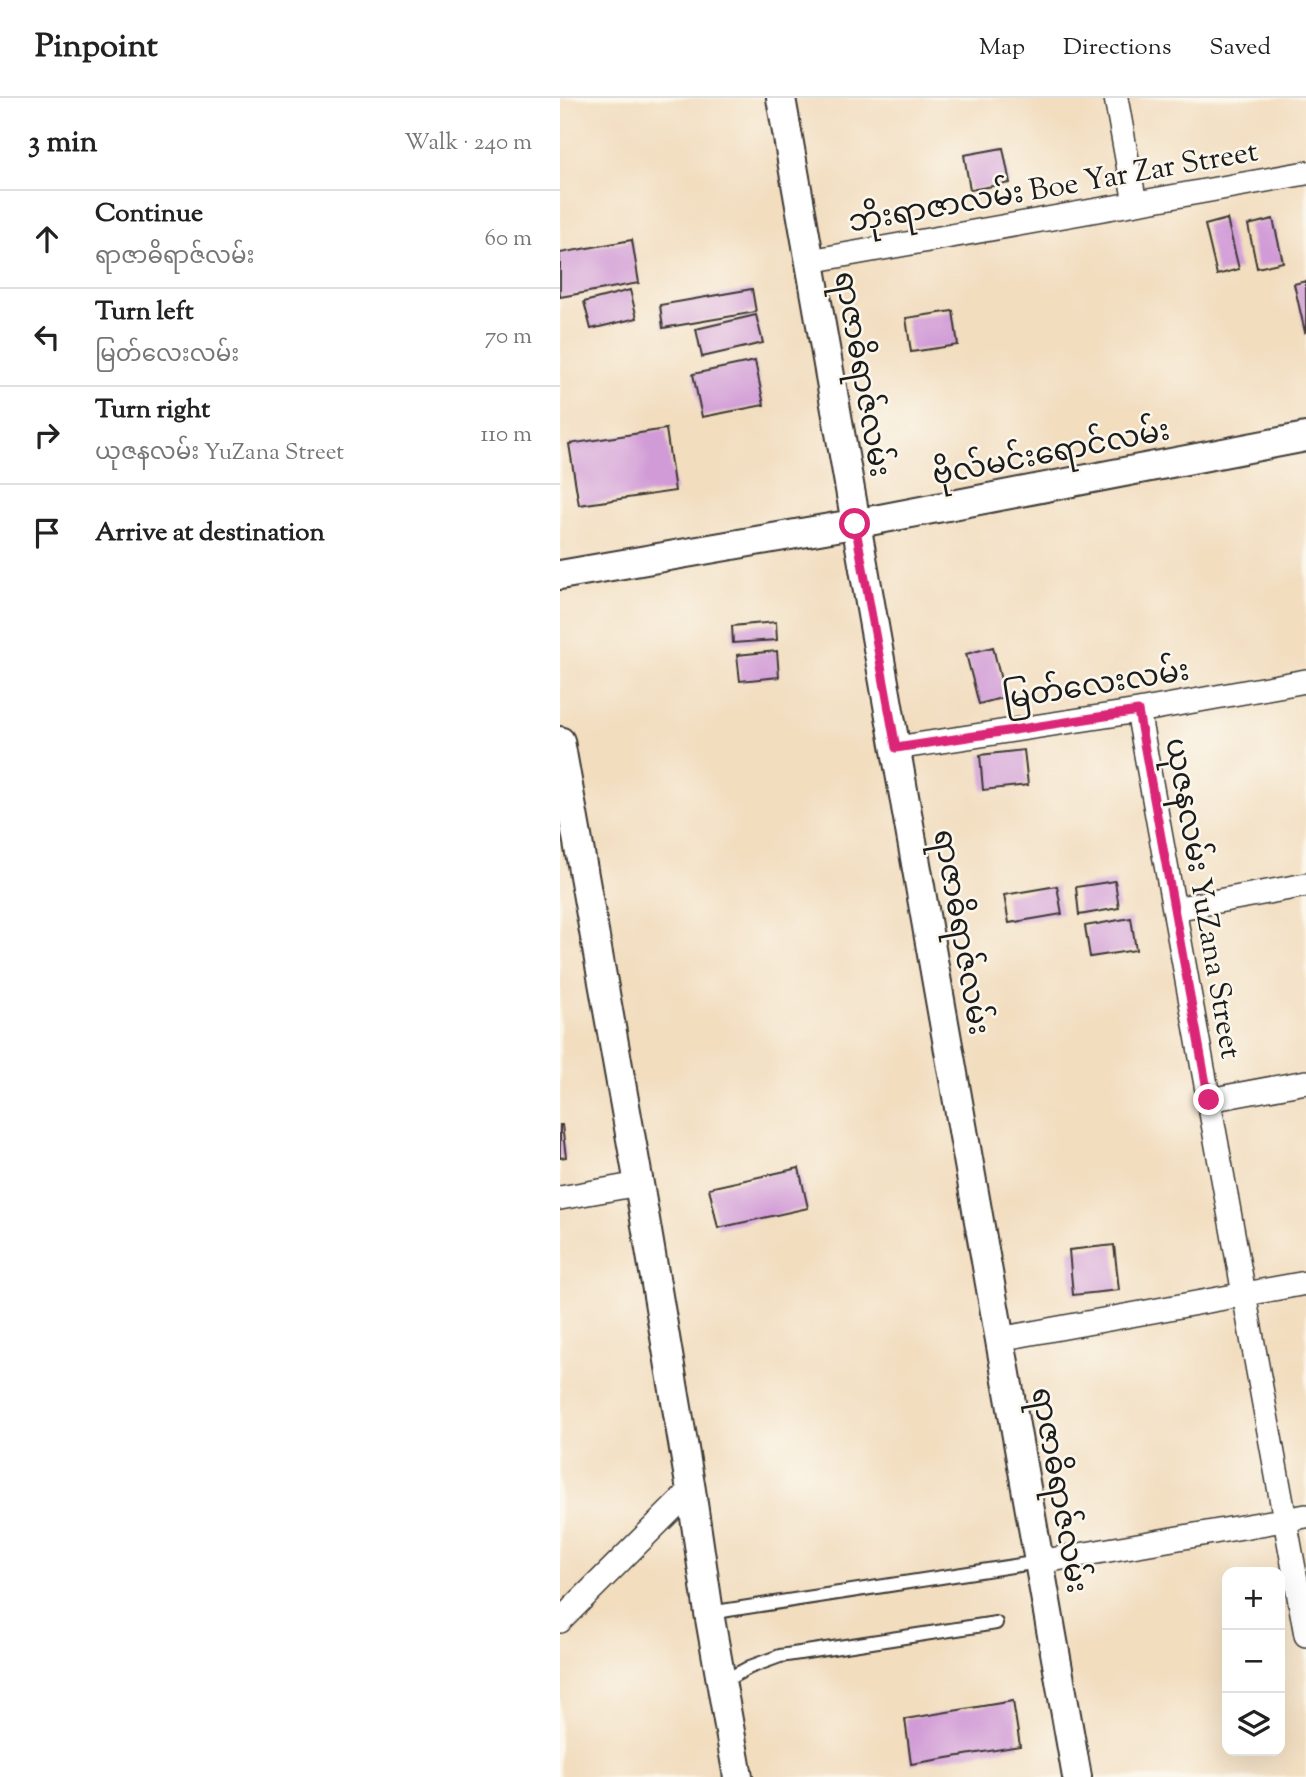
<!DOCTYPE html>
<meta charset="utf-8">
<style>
body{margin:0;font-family:"Sorts Mill Goudy","Noto Sans Myanmar",serif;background:#f6f6f6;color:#222}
.controls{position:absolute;right:21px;bottom:21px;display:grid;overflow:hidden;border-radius:14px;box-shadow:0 7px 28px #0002}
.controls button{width:63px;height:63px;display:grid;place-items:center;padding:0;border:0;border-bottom:2px solid #e0e0e0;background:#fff;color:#222;font:35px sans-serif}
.stop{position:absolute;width:21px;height:21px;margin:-16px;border:5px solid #db2777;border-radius:50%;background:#fff}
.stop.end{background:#db2777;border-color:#fff;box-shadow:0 2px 7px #0008}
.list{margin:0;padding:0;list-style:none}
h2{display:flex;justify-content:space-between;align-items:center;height:91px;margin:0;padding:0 28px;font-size:30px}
h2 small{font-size:23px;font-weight:400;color:#767676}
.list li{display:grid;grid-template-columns:46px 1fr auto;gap:21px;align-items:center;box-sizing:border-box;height:98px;padding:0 28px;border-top:2px solid #e0e0e0}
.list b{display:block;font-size:26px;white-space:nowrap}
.list p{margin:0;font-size:23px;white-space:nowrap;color:#767676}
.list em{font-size:23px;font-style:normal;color:#767676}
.icon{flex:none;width:38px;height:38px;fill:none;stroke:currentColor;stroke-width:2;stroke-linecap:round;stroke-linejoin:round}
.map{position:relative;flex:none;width:746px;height:1679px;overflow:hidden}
header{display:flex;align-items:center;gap:42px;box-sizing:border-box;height:98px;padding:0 35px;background:#fff;border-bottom:2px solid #e0e0e0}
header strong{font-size:33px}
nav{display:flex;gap:38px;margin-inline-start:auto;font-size:24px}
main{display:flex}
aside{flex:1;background:#fff}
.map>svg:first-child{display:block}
.building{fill:#d19bd7}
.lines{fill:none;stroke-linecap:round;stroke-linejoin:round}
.service-casing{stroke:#3c3934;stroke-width:16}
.minor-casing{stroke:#3c3934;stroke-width:26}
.tertiary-casing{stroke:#3c3934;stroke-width:32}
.service{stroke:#fff;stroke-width:12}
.minor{stroke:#fff;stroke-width:23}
.tertiary{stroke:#fff;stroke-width:28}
.route{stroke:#db2777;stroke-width:9}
.labels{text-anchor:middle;stroke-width:5;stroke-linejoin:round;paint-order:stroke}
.street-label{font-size:30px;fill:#1c1c1c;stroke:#fbf7ec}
</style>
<header>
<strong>Pinpoint</strong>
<nav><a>Map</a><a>Directions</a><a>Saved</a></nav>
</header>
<main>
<aside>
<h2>3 min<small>Walk · 240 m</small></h2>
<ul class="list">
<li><svg class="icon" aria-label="ahead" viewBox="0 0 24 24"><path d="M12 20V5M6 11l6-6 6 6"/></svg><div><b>Continue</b><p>ရာဇာဓိရာဇ်လမ်း</p></div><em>60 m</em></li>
<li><svg class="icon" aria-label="left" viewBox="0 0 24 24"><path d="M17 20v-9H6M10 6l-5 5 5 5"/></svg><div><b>Turn left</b><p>မြတ်လေးလမ်း</p></div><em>70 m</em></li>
<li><svg class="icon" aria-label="right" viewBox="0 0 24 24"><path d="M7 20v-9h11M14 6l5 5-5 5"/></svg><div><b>Turn right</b><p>ယုဇနလမ်း YuZana Street</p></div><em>110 m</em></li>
<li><svg class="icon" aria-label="arrive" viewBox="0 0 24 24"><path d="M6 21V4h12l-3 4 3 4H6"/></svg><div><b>Arrive at destination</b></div></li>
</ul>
</aside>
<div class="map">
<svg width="746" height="1679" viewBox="0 0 746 1679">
<rect width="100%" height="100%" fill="#fbf7ec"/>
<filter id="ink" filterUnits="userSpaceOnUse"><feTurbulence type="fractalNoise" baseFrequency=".0143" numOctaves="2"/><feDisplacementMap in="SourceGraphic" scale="14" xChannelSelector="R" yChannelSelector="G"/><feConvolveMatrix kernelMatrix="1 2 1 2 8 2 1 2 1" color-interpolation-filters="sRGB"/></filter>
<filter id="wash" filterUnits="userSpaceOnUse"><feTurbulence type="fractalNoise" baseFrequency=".00686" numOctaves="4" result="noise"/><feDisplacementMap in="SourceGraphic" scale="28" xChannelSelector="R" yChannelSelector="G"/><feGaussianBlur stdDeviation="1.57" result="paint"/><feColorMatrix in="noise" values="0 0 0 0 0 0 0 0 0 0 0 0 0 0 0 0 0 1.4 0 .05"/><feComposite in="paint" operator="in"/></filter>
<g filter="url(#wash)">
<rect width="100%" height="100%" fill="#f2ddbf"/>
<g id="blocks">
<path class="building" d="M443 50 450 85 410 92 404 57Z
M667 121 679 171 657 177 645 127Z
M713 121 723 164 697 170 688 127Z
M72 142 79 185 0 199V155Z
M746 183V233L745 234 734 186Z
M192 191 196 214 103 230 100 207Z
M70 192 77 220 31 231 24 204Z
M393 213 398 247 351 254 346 220Z
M196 217 203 245 142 259 136 231Z
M195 263 204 307 142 319 133 276Z
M106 331 115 393 19 407 9 346Z
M216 524 217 542 173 545 172 528Z
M433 549 445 599 419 606 406 556Z
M217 553 219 579 180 583 177 557Z
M464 652 468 687 423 692 420 657Z
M555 783 559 810 519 817 516 789Z
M497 788 502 816 449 825 444 797Z
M571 820 576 852 530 859 525 828Z
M0 1027H2L6 1059 0 1060Z
M239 1070 248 1110 158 1130 149 1090Z
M554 1147 559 1192 513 1197 509 1152Z
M453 1603 460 1648 351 1666 345 1621Z"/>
</g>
</g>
<g filter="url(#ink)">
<use href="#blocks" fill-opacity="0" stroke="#3c3934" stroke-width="2"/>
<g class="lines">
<g class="service-casing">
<path id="service" d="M149 1515 479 1464
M162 1584 190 1569 220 1558 436 1525"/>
</g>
<g class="minor-casing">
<path id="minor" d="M556 0 575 105
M250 163 746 75
M578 613 746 1537
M336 650 578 613 746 583
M614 811 746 787
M649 1002 746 984
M0 1100 79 1086
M439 1241 746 1185
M479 1464 746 1418
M0 1523 131 1392"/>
</g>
<g class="tertiary-casing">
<path id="tertiary" d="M221 0 517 1679
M0 477 299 425 746 339
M0 643 79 1086 131 1392 149 1515 178 1679"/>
</g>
<use href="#service" class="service"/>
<use href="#minor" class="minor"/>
<use href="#tertiary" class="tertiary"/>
</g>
</g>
<g class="lines" filter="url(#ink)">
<path class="route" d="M295 426 336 650 578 613 649 1002"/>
</g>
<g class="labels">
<g class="street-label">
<text transform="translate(493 88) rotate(-10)" y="10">ဘိုးရာဇာလမ်း Boe Yar Zar Street</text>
<text transform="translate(303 276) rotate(80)" y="10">ရာဇာဓိရာဇ်လမ်း</text>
<text transform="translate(491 354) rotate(-11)" y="10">ဗိုလ်မင်းရောင်လမ်း</text>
<text transform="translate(536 586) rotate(-9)" y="10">မြတ်လေးလမ်း</text>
<text transform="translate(644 800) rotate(80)" y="10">ယုဇနလမ်း YuZana Street</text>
<text transform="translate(402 834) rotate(80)" y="10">ရာဇာဓိရာဇ်လမ်း</text>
<text transform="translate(500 1392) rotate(80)" y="10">ရာဇာဓိရာဇ်လမ်း</text>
</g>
</g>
</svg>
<div class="controls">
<button>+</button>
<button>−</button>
<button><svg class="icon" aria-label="layers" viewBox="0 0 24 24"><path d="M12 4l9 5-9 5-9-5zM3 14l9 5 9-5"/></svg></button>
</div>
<div class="stop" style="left:295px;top:426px"></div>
<div class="stop end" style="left:649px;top:1002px"></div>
</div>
</main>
